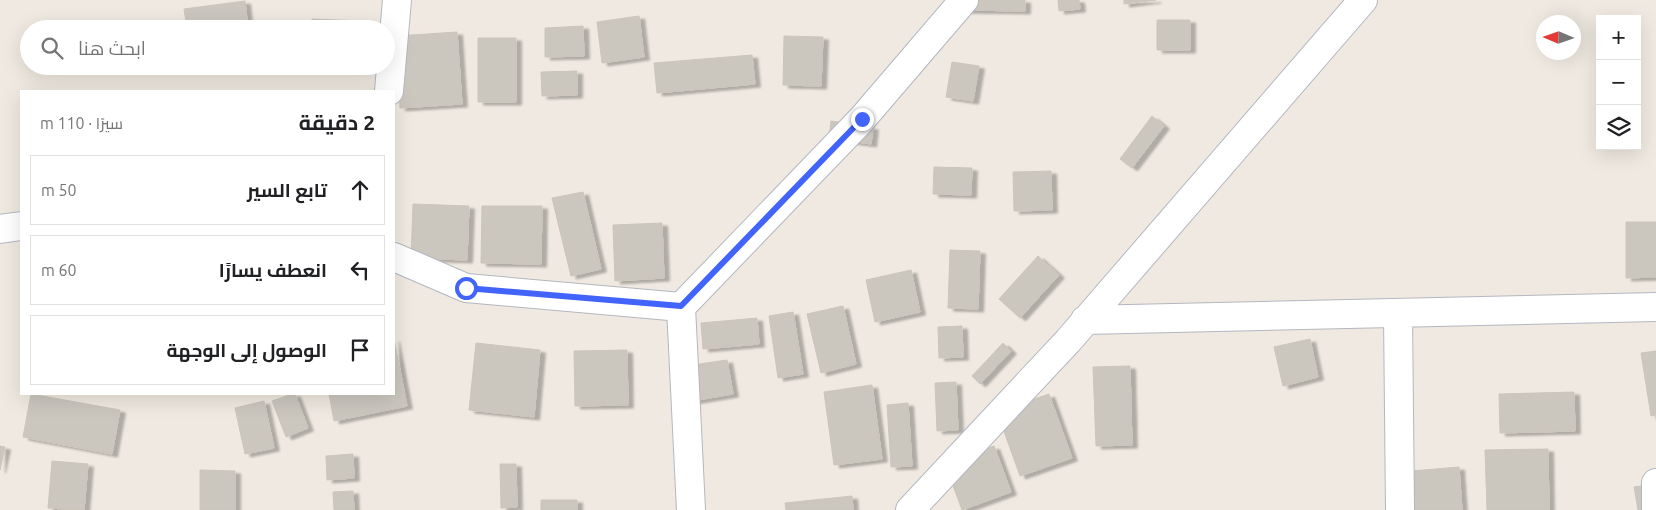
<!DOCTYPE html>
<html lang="ar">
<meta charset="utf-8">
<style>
body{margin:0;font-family:Ubuntu,Cairo,sans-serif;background:#f2f2f2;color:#202124;direction:rtl}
.controls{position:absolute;right:15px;top:15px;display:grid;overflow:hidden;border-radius:0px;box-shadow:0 5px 20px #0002}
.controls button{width:45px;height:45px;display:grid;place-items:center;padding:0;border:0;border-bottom:1px solid #e0e0e0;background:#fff;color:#202124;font:25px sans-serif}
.compass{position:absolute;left:1536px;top:15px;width:45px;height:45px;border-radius:50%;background:#fff;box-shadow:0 5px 20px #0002;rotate:272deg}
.stop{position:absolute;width:15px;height:15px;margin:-11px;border:4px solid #4264fb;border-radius:50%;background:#fff}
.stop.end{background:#4264fb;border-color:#fff;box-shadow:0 1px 5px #0008}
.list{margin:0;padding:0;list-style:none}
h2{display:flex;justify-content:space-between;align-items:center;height:65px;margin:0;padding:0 20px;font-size:21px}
h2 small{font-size:16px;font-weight:400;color:#757577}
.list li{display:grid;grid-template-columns:32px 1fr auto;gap:15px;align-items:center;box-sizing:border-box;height:70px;margin:0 10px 10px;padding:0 10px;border:1px solid #e0e0e0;border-radius:0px}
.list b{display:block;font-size:19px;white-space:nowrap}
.list em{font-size:16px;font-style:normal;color:#757577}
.icon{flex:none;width:28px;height:28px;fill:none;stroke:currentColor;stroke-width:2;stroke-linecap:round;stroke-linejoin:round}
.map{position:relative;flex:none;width:1656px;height:510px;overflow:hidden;direction:ltr}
.search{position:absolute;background:#fff;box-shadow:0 5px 20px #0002;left:20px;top:20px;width:375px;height:55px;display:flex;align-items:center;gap:12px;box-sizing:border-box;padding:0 18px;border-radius:28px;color:#757577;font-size:19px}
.panel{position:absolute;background:#fff;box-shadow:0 5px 20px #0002;left:20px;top:90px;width:375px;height:305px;border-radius:0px;direction:rtl}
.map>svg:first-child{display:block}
.building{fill:#cbc7bf;stroke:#cbc5ba;filter:url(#shadow)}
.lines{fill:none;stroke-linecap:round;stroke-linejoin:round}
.street-casing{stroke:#b4b7c1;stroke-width:30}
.street{stroke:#fff;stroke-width:28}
.route{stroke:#4264fb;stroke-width:6}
</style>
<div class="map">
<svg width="1656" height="510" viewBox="0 0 1656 510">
<defs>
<filter id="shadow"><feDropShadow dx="5.5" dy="3" stdDeviation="1" flood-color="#0004"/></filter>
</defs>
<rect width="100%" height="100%" fill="#efe9e1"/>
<path class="building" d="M962 0H1025V11L962 10Z
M1058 0H1079L1080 9 1059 11Z
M1124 0H1156L1124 4Z
M245 1 248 29H187L184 9Z
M639 16 644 57 602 63 597 22Z
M312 19 366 21V29H312Z
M1157 20H1190V50H1157Z
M583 26 584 56 545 57V28Z
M457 32 462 104 400 108 396 36Z
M784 36 823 37 821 86 783 85Z
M478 38H516V102H478Z
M752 55 755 84 657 93 654 63Z
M952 62 979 66 973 101 946 97Z
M577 71V95L542 96 541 72Z
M1152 116 1164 126 1132 168 1120 159Z
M831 121 873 127 871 144 829 138Z
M934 167 972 168 971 195 933 194Z
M1051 171 1052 210 1014 211 1013 172Z
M583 192 601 269 571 276 552 198Z
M413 204 469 206 467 260 411 258Z
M482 206H542L541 264 481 263Z
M1626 222H1656V277L1626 278Z
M662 223 664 278 615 281 613 225Z
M950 250 980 251 978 309 948 308Z
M1038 256 1059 275 1020 318 999 299Z
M911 270 920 312 875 322 866 280Z
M843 306 856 364 821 373 807 314Z
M793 312 803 374 778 378 769 316Z
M757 318 759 344 703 349 701 323Z
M962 326 963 357 939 358 938 327Z
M394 339 407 406 334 421 329 394H394Z
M1310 339 1318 377 1283 386 1274 347Z
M476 343 540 350 534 417 469 410Z
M1003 343 1011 351 980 384 972 376Z
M627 350 628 405 575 406 574 351Z
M1656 351V415L1651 416 1641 353Z
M727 360 733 394 692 401 686 366Z
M1130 366 1132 445 1096 446 1093 367Z
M956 382 958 430 937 431 935 383Z
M872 385 882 459 834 465 824 392Z
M1574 392 1575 431 1500 433 1499 394Z
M31 394 120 410 112 454 23 437Z
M292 394H295L308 428 286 437 272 401Z
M1049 394 1072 458 1020 476 997 412Z
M264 401 274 448 245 454 235 408Z
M908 403 912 466 891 467 887 405Z
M0 446 5 447 0 470Z
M994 446 1011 492 962 510 945 464Z
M1548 449 1549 510H1487L1485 450Z
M353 454 354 478 327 480 326 456Z
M52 461 88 464 84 510 48 508Z
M500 464H516L517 507 501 508Z
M1459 467 1462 510H1402L1399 472Z
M200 470 235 471V510H200Z
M1656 484V510H1638L1634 487Z
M353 491 354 510H334L333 492Z
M852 496 853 510H786L785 503Z
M541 500H577V510H541Z"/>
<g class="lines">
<g class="street-casing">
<path id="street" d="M389 91 397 0
M0 229 21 226
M394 257 466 288 681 307
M1398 313 1400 510
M1085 320 1656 307
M691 510 681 307 862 119 964 0
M910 510 1068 341 1363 0
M1656 510V483"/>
</g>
<use href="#street" class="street"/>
</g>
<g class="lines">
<path class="route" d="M466 288 681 306 862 119"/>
</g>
</svg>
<div class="controls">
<button>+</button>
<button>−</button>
<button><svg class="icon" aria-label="layers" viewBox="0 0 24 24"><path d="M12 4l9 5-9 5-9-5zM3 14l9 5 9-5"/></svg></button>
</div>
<svg class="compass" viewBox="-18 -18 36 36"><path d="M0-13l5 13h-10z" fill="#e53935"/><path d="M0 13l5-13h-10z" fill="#757577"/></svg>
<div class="stop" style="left:466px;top:288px"></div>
<div class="stop end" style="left:862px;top:119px"></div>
<div class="search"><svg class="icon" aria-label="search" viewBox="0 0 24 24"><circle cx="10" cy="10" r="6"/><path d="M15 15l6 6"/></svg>ابحث هنا</div>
<section class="panel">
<h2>2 دقيقة<small>سيرًا · 110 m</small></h2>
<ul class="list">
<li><svg class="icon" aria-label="ahead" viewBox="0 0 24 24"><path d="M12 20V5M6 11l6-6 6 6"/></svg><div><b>تابع السير</b></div><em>50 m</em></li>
<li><svg class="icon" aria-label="left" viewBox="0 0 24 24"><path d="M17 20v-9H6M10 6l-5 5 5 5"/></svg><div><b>انعطف يسارًا</b></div><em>60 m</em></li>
<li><svg class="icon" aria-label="arrive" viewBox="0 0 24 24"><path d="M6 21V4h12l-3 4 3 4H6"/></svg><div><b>الوصول إلى الوجهة</b></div></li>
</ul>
</section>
</div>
